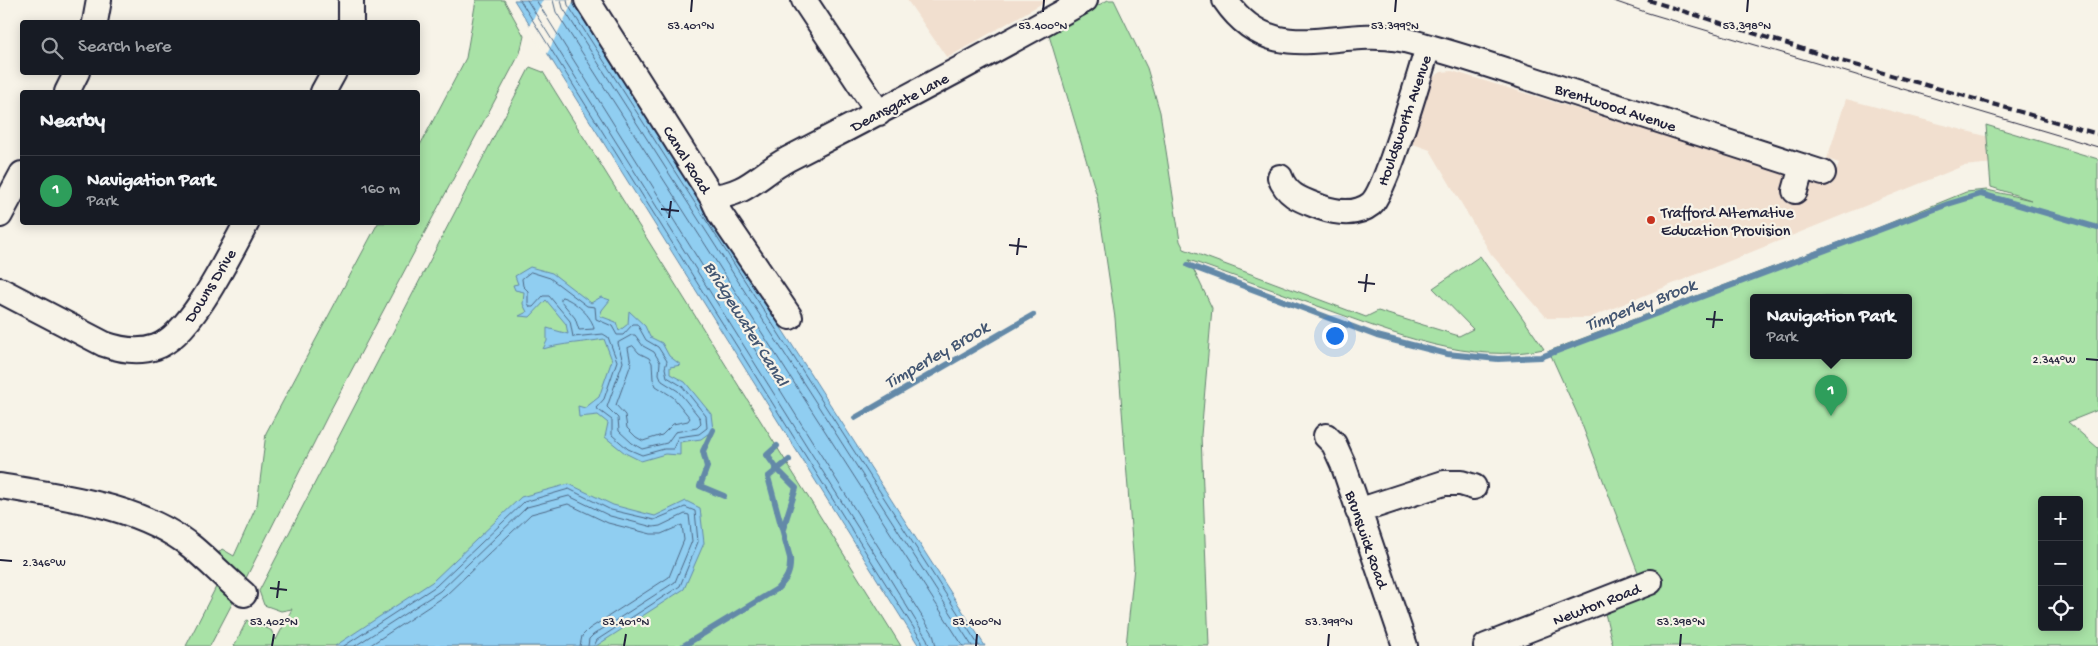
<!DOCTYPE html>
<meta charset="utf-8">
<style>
body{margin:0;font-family:"Gochi Hand",sans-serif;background:#20242c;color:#f1f3f6}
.controls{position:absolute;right:15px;bottom:15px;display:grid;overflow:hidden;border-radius:5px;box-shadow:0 2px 12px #0003}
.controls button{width:45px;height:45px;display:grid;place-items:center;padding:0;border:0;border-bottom:1px solid #363941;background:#171b24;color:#f1f3f6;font:25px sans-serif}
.you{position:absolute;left:1334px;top:335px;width:18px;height:18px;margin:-12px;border:4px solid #fff;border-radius:50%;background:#1a73e8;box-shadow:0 0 0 8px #1a73e833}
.badge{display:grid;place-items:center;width:32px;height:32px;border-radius:50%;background:#c8321e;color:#fff;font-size:16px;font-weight:700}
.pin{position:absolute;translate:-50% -41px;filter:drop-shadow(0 1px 2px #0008)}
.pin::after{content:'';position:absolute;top:26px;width:18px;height:15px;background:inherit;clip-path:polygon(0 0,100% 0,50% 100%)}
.popup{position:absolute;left:1750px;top:294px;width:162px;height:65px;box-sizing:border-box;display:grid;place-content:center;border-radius:5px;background:#171b24;filter:drop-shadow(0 1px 4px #0005);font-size:16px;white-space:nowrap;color:#9ea1a6}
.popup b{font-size:19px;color:#f1f3f6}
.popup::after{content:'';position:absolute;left:50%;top:100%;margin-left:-10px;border:10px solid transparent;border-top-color:#171b24}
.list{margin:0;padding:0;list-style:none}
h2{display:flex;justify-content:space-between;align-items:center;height:65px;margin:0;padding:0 20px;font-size:21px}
h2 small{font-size:16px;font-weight:400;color:#9ea1a6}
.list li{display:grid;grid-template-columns:32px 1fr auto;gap:15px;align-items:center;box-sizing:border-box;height:70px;padding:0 20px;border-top:1px solid #363941}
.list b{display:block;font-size:19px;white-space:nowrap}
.list p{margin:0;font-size:16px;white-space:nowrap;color:#9ea1a6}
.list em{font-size:16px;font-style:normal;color:#9ea1a6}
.icon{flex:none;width:28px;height:28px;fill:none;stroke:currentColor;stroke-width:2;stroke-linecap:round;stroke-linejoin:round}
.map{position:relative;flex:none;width:2098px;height:646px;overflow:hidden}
.search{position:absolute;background:#171b24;box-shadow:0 2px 12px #0003;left:20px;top:20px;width:400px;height:55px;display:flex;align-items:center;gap:12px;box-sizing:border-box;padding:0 18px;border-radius:5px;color:#9ea1a6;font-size:19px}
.panel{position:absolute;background:#171b24;box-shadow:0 2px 12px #0003;left:20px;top:90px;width:400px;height:135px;border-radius:5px}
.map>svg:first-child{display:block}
.built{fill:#f1dfcf}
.green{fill:#a8e2a6;stroke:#658270;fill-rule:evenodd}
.water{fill:#90cef1;stroke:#6489a8}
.pier{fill:#f7f3e8}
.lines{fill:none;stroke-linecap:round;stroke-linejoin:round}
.shore{stroke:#4e6784;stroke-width:1}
.stream{stroke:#6489a8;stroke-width:6}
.street-casing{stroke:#22223b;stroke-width:28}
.street{stroke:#f7f3e8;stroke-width:24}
.tram{stroke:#22223b;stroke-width:1}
.rail{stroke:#22223b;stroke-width:4;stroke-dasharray:8 4;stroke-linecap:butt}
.ticks{fill:none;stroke:#22223b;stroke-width:2}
.poi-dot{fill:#c8321e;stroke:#f7f3e8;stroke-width:2}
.labels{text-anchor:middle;stroke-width:4.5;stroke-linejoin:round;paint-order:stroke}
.street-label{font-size:16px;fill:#22223b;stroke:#f7f3e8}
.poi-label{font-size:16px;fill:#22223b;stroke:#f7f3e8;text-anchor:start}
.water-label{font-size:18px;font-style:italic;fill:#435672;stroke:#f7f3e8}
.ticks-label{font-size:12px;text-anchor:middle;fill:#22223b;stroke:#f7f3e8;stroke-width:4.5;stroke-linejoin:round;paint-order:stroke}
</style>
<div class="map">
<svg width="2098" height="646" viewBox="0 0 2098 646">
<rect width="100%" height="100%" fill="#f7f3e8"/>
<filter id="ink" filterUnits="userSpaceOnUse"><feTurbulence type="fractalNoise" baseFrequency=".02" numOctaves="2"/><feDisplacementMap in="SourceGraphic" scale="10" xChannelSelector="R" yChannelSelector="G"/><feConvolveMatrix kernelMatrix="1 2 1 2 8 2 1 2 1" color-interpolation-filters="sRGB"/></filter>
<g filter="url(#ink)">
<path class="built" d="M907 0H1048L947 58Z
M1452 71 1831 186 1839 163 1827 159 1846 99 2027 147 2026 160 1963 166 1589 318H1547L1491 254 1430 150 1408 142 1432 78 1441 72Z"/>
<path class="green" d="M476 0H504L524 36 520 53 330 411 242 586 213 559 222 549 234 556 257 505 266 433 378 223 418 222V149L466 58Z
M1108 0H1114L1147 68 1160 112 1180 241 1184 249 1366 317 1378 311 1459 336 1473 329 1433 288 1480 256 1544 349C1470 365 1395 334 1326 309 1280 293 1235 276 1189 260L1212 308 1201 435 1209 646H1126L1134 567 1115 318 1097 196 1048 32Z
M530 67 543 72 901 646H234L247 620 271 630 276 640 292 609 281 611 264 605 259 591Z
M1986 125 2098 159V410L2068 422 2098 448V646H1613L1603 605 1644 588 1581 422 1549 351 1875 229 1966 192 1987 190 2031 200 1991 187ZM1754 297H1908V355H1754ZM2042 500H2079V627H2042Z
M216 587 233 602 210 646H186Z"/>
<path class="water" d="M514 0H571L985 646H919Z
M530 267 552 273 591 303 601 297 610 300 602 310 600 316 616 322 619 331 628 324 629 311 645 326 650 337 662 343 669 356 681 365 670 367V374L685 382 711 414 713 430 701 439 680 442V455L665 454 641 461 625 453 605 437 608 423 598 415 579 417 578 406 585 408 599 397 612 360 604 339C583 343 563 343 543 349L547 341V328L568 334 566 324 546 300 530 317 519 316 527 312 523 304 524 292 515 290 513 285 518 284 515 276Z
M569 484 613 505 655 516 686 501 700 508 704 543 684 589 596 646H335L432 582 521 497Z"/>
<path class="pier" d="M543 0H574L546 56 528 28Z"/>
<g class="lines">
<path class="shore" d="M520 0 877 570 922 641V646
M527 0 882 566 927 639 929 646
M536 0 933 634 936 646
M553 0 556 12 963 646
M561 0 563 8 972 646
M567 0 568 5 979 646
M531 272 550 278 587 306 595 307 596 319 612 326 617 335H623L633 324H637L646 340 658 347 667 361 665 368 667 377 682 386 706 416 707 428 699 434 678 437 673 449H664L642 455 628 449 612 435V420L596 408 604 399 617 361 608 337 603 334 573 337 570 321 549 296H543L533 307H530L528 303V291L523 286 522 279Z
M562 297C574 300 593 317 594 329L579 330 575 318 561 301Z
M632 335H635L643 346 654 352 660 362 659 374 662 381 678 391 700 418 701 424 697 428 675 432 667 443 642 449 632 443 619 431 618 418 607 407 623 362 618 343Z
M633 346 639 353 649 358 652 363 653 379 656 386 673 397 690 418 688 421 673 424 662 435 643 441 636 437 627 428 625 415 616 405 631 364 628 348Z
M344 646 436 586 524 502 569 489 611 510 654 520 685 507 695 511 698 542 680 586 597 640 594 646
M355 646 440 591 527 507 569 496 610 516 653 527 660 526 685 514 689 515 692 541 675 582 593 635 589 639 588 646
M369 646 445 596 531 514 568 504 608 523 651 534H661L682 525 684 540 669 577 589 629 582 636 580 646"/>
<path class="stream" d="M1188 265 1377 336 1447 354 1498 359 1541 357 1948 204 1981 194 2098 228
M855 418 1033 315
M713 430 703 451 707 467 700 486 724 496
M777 446 767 455 777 469 796 488 783 529
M683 646 777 589C787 579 791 573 790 558L768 477 789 460"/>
<g class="street-casing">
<path id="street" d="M587 0 712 197 720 214 790 317
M804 0 879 113
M1225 0C1273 70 1334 27 1400 39 1411 41 1422 45 1433 48 1469 58 1505 70 1541 82 1635 112 1729 143 1823 173
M95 22 99 0
M351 22V0
M67 92 77 72
M323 92 334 72
M1280 177C1287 196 1302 200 1320 207 1337 213 1356 216 1371 204 1386 191 1420 73 1428 47
M1795 191 1802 166
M712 197C748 194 758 175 788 159 888 108 987 55 1085 0
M0 215 22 174
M0 290 104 344C121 350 139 353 156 347 192 334 228 256 247 222
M1326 436 1334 444 1343 464 1405 646
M0 486C64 497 140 505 192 547 210 562 226 579 244 594
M1358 511 1444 483H1461L1474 487
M1486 646 1650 582"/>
</g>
<use href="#street" class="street"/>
<path class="tram" d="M1611 0 1648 13 2098 147"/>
<path class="rail" d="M1648 0 1838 60 2098 134"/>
</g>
</g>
<path class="ticks" d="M691 12 692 0M1043 12 1044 0M1395 12 1396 0M1747 12 1748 0M661 209 679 211M669 218 671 201M1009 245 1027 247M1017 255 1019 238M1358 282 1375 284M1365 292 1367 274M1706 319 1723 320M1713 328 1715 311M2086 359 2098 360M0 560 12 561M270 588 287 590M277 598 279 581M272 646 274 634M624 646 626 634M976 646 977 634M1328 646 1329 634M1680 646 1681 634"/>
<circle class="poi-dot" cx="1651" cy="220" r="5"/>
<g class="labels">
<g class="street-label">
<text transform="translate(899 101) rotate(-28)" y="6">Deansgate Lane</text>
<text transform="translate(1616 106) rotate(18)" y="6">Brentwood Avenue</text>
<text transform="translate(1403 120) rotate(-71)" y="6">Houldsworth Avenue</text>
<text transform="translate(688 159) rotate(58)" y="6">Canal Road</text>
<text transform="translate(209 285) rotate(-58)" y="6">Downs Drive</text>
<text transform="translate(1368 539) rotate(71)" y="6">Brunswick Road</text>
<text transform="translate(1596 603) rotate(-21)" y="6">Newton Road</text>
</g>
<g class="poi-label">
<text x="1661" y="217">Trafford Alternative<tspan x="1661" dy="18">Education Provision</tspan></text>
</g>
<g class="water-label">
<text transform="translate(1640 304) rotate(-21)" y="6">Timperley Brook</text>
<text transform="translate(747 323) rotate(58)" y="6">Bridgewater Canal</text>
<text transform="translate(936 354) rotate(-30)" y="6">Timperley Brook</text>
</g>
</g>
<g class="ticks-label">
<text x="691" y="29">53.401°N</text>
<text x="1043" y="29">53.400°N</text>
<text x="1395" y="29">53.399°N</text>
<text x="1747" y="29">53.398°N</text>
<text x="2054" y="363">2.344°W</text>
<text x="44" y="566">2.346°W</text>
<text x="274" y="625">53.402°N</text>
<text x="626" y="625">53.401°N</text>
<text x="977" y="625">53.400°N</text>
<text x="1329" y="625">53.399°N</text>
<text x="1681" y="625">53.398°N</text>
</g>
</svg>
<div class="controls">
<button>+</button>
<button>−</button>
<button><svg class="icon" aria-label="locate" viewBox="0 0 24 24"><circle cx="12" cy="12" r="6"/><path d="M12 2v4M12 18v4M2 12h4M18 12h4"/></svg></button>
</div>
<div class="you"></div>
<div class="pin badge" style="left:1831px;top:416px;background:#2e9e5b">1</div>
<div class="popup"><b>Navigation Park</b>Park</div>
<div class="search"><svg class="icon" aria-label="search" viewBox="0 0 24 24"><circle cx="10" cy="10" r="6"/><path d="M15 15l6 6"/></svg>Search here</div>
<section class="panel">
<h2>Nearby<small></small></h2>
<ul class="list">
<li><span class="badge" style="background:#2e9e5b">1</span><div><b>Navigation Park</b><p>Park</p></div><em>160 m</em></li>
</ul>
</section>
</div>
